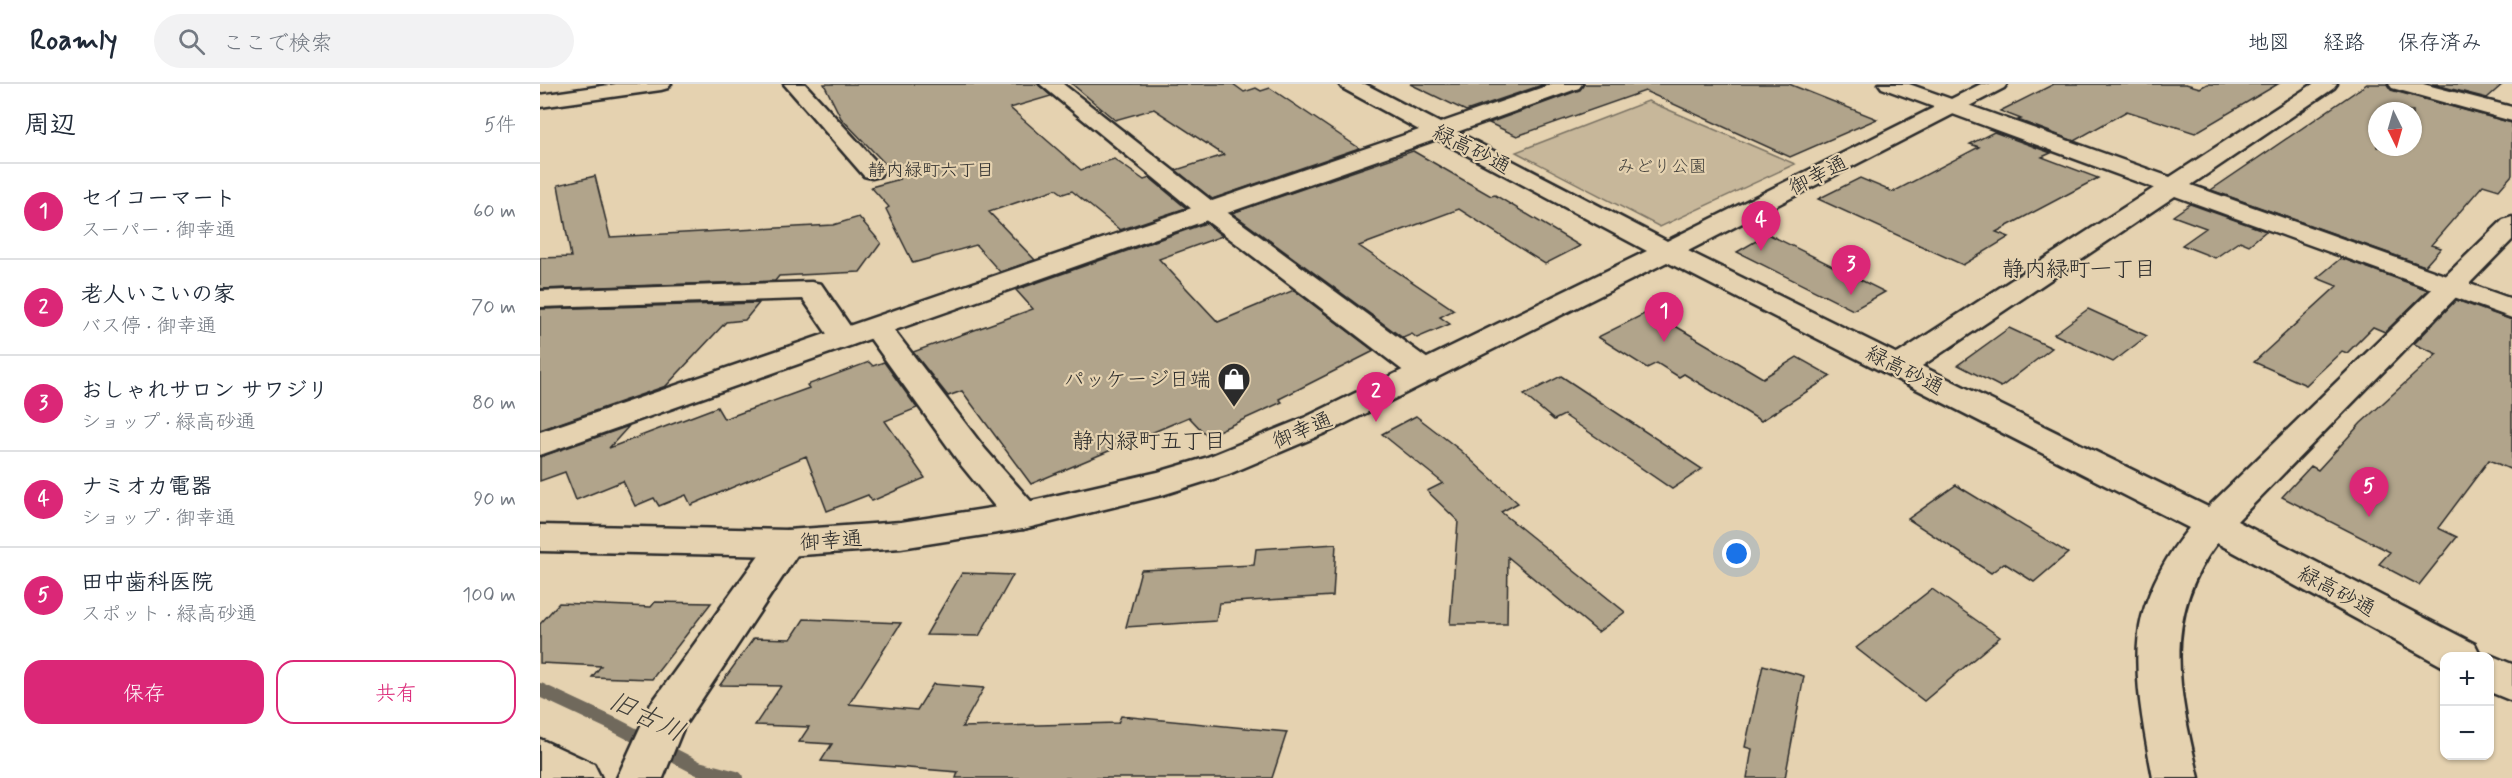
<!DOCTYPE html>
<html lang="ja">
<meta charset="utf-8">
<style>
body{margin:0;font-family:Mynerve,"Klee One",sans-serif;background:#f2f2f3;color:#1f2937}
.controls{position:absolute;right:18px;bottom:18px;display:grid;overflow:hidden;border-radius:12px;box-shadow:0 2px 4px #0004}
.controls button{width:54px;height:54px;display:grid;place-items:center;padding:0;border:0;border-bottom:2px solid #e0e1e3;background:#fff;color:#1f2937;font:30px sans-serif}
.compass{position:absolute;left:1828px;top:18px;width:54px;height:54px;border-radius:50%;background:#fff;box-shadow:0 2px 4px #0004;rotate:175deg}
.you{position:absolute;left:1197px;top:470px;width:21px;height:21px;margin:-15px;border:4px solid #fff;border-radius:50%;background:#1a73e8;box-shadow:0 0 0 9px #1a73e833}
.badge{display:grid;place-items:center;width:39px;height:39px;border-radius:50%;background:#db2777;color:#fff;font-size:20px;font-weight:700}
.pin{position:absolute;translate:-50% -50px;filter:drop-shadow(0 2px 3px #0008)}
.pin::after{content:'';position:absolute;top:32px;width:21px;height:18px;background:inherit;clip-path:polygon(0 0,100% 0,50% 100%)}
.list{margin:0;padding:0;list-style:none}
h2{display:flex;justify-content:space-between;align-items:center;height:78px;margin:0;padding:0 24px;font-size:26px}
h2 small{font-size:20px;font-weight:400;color:#747a83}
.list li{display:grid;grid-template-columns:39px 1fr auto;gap:18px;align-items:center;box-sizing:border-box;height:96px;padding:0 24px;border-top:2px solid #e0e1e3}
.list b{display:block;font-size:22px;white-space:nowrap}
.list p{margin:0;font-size:20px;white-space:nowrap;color:#747a83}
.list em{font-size:20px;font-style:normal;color:#747a83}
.actions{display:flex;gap:12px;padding:18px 24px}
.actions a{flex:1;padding:14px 0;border:2px solid #db2777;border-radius:18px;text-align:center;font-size:21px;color:#db2777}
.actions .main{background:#db2777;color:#fff}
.icon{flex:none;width:33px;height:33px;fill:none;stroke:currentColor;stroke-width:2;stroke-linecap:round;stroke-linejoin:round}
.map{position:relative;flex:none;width:1972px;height:694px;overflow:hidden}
header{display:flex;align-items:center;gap:36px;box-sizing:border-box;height:84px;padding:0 30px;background:#fff;border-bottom:2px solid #e0e1e3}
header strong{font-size:28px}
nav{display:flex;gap:33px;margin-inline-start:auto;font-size:21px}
.search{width:420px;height:54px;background:#f2f2f3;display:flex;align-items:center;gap:15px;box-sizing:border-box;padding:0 21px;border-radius:33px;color:#747a83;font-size:22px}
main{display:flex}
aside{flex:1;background:#fff}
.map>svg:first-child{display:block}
.green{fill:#c7b79a;stroke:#797162;stroke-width:1.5}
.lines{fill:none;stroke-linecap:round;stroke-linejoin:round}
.stream{stroke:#70695c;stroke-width:14}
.building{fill:#b1a48b;stroke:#2b2b2b;stroke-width:1.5;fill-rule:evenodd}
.minor-casing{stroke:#2b2b2b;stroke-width:5}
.tertiary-casing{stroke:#2b2b2b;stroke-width:5}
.minor{fill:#e5d2b0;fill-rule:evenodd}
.tertiary{fill:#e5d2b0;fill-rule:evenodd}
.labels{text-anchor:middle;stroke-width:4.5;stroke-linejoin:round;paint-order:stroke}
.far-park-label{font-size:18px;fill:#42403c;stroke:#e5d2b0}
.far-neighbourhood-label{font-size:18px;fill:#2b2b2b;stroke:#e5d2b0}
.street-label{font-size:21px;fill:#2b2b2b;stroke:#e5d2b0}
.poi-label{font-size:21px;fill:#2b2b2b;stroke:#e5d2b0;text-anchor:end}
.neighbourhood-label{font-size:22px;fill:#2b2b2b;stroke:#e5d2b0}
.near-water-label{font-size:27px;font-style:italic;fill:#42403b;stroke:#e5d2b0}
</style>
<header>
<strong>Roamly</strong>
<div class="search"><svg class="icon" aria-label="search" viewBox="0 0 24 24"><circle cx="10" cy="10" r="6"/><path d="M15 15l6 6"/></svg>ここで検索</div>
<nav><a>地図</a><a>経路</a><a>保存済み</a></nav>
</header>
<main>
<aside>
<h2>周辺<small>5件</small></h2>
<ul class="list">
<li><span class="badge">1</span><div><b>セイコーマート</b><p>スーパー · 御幸通</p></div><em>60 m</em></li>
<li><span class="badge">2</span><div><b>老人いこいの家</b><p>バス停 · 御幸通</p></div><em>70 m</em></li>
<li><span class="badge">3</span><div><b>おしゃれサロン サワジリ</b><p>ショップ · 緑高砂通</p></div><em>80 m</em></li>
<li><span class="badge">4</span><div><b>ナミオカ電器</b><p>ショップ · 御幸通</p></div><em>90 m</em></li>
<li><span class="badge">5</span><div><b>田中歯科医院</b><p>スポット · 緑高砂通</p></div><em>100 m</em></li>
</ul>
<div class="actions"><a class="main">保存</a><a>共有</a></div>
</aside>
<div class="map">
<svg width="1972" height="694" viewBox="0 0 1972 694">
<rect width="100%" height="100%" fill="#e5d2b0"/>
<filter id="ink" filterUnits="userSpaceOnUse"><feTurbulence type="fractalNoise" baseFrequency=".0167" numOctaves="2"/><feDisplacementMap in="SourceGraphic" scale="12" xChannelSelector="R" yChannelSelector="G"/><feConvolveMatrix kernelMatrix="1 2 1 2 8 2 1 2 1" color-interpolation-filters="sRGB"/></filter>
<g filter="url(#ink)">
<path class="green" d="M1108 17 1255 80 1120 143 976 68Z"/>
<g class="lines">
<path class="stream" d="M0 606 75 641 158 684 196 694"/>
</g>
<path class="building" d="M284 0H498L511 12 470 24 541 86 574 75 604 96 610 94 646 124 580 146 532 107 523 110 516 105 449 128 495 176 460 188 436 161 373 179 346 125 349 123 331 103 360 95 301 34Z
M532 0H693L704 8 716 4 721 7 730 4 819 64 672 115 636 86 684 71 614 25 575 36Z
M870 0H1005L926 27Z
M1044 0H1249L1337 35 1250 73 1105 7 977 52 949 39 1040 6Z
M1514 0H1646L1660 4 1667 0H1738L1655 49 1587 27 1534 57 1478 36 1481 35 1460 27Z
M1827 0H1847L1851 6 1972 39V91L1959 106 1943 101 1891 161 1901 164 1885 182 1671 106ZM1837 27H1873V63H1837Z
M1892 0H1963L1947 14Z
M1454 48 1511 69 1502 73 1558 94 1456 148 1469 153 1423 181 1278 115 1320 94 1353 108 1439 63 1430 60Z
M873 67 951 112 955 111 1040 162 1005 180 919 125 819 162 914 226 900 233 910 240 877 254 872 250 863 254 692 129Z
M55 92 70 153 293 141 319 133 341 159 320 188 239 192 235 197 0 205V174L31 173 18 101Z
M1650 120 1726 147 1709 161 1700 157 1675 174 1642 161 1666 144 1633 132Z
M666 139 682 152 619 175 678 238 754 206 834 267 739 315 742 318 667 352 649 333 491 400 422 307 408 312 373 268 493 225 476 206Z
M1228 150 1345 208 1313 226 1197 168Z
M1801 174 1888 206 1845 248 1833 243 1807 269 1802 267 1766 301 1714 278 1797 202 1777 194Z
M1916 216 1972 236V386L1949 376 1898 444 1917 453 1879 501 1839 480 1850 468 1742 413 1771 382 1778 386 1821 339 1897 270 1874 260Z
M219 219 205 236 186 238 126 302 0 346V225Z
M1548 225 1607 252 1573 278 1514 250Z
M1110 227 1223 294 1257 273 1291 292 1221 337 1144 290 1139 293 1117 279 1107 284 1058 253Z
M1469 244 1512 264 1461 303 1418 281Z
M329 278 333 282 344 278 377 324 345 337 385 394 332 417 328 411 287 427 266 372 151 421 146 411 119 422 114 414 95 422 83 397 36 416 25 388 0 397V373L89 342 69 364 177 323 184 335 269 304 267 301Z
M1021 292 1162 385 1132 405 1024 331 1014 336 984 311Z
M876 332 920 366 978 419 961 428 1085 528 1058 548 968 473 967 540H910L918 437 887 407 903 399 842 350Z
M1416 401 1528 469 1494 498 1464 479 1451 489 1368 435Z
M796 460 793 512 679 519 676 537 586 543 601 486 714 481 716 465Z
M422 489 473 491 439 552 386 551Z
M1392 505 1460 553 1384 617 1316 564Z
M115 518 171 519 112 595 52 593 61 582 0 579V540L19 519 111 523Z
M264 535 361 539 309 620 377 626 393 600 444 604 422 643 578 639 581 632 747 648 732 694H416L418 688 281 677 292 660 259 658 269 643 215 641 241 602 180 601 214 554 251 555Z
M1223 581 1264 592 1245 694H1207L1212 665 1205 663Z"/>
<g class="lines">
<g class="minor-casing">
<path id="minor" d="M76 0H131L128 4 121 6 0 23V11Z
M244 0H265L340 82 344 87 340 92 332 94 324 92Z
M500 0H523L677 121 896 281 900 288 896 295 885 297 874 295 659 131Z
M1339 0H1369L1630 93 1773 0H1797L1794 4 1651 101 1972 215V234L1635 112 1370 290 1359 292 1348 290 1344 283 1348 276 1614 104 1342 4Z
M1849 0H1883L1972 23V37L1852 4Z
M271 198 281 200 314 248 319 254 314 260 304 263 294 260 263 215 0 223V207Z
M337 234 347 237 445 365 496 423 501 432 496 441 483 445 470 441 421 381 322 243 327 237Z
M247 446 260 450 265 459 144 642 123 694H77L111 620 234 450Z
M0 655 54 680 61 694H0Z"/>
</g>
<g class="tertiary-casing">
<path id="tertiary" d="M799 0H825L900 39 1012 0H1042L1039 4 917 48 1127 157 1441 0H1467L1464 4 1148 167 1668 423 1963 136 1972 133V156L1697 437 1935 560 1941 572H1904V583L1677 459C1621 534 1639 609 1659 694H1613C1604 646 1590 581 1602 533 1610 502 1628 469 1649 444L1127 178 790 347 689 390 622 411 483 445 361 464 247 472 0 467V441L247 446 361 438 483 419 618 388 665 374 766 333 1107 167 897 55 0 371V348L879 46 802 4Z
M1950 571 1972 580V617L1950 608V572H1946Z"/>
</g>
<use href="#minor" class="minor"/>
<use href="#tertiary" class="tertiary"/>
</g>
</g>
<defs>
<g id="shop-pin" transform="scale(1.725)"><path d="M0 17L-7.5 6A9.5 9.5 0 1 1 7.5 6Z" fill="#2b2b2b" stroke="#e5d2b0"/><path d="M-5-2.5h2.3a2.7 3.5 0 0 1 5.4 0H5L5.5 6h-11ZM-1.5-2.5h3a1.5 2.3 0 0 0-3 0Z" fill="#fff"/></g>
</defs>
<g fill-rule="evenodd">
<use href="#shop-pin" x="694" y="295"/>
</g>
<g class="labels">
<g class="far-park-label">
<text x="1122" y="88">みどり公園</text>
</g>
<g class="far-neighbourhood-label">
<text x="391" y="92">静内緑町六丁目</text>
</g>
<g class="street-label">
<text transform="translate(932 65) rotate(27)" y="7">緑高砂通</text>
<text transform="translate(1278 91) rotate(-27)" y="7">御幸通</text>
<text transform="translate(1365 286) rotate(27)" y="7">緑高砂通</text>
<text transform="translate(762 346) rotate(-23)" y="7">御幸通</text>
<text transform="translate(291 456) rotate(-4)" y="7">御幸通</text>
<text transform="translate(1797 507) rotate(28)" y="7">緑高砂通</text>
</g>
<g class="poi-label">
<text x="671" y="302">パッケージ日端</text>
</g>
<g class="neighbourhood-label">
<text x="1539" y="192">静内緑町一丁目</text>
<text x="609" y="364">静内緑町五丁目</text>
</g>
<g class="near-water-label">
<text transform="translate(107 632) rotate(26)" y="9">旧古川</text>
</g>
</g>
</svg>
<div class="controls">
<button>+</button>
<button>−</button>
</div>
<svg class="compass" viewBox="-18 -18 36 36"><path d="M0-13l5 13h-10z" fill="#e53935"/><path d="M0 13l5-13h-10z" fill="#747a83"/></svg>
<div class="you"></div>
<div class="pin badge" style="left:1124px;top:258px">1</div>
<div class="pin badge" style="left:836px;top:338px">2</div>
<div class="pin badge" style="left:1311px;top:211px">3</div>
<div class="pin badge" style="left:1221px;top:167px">4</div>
<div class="pin badge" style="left:1829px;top:433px">5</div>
</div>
</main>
